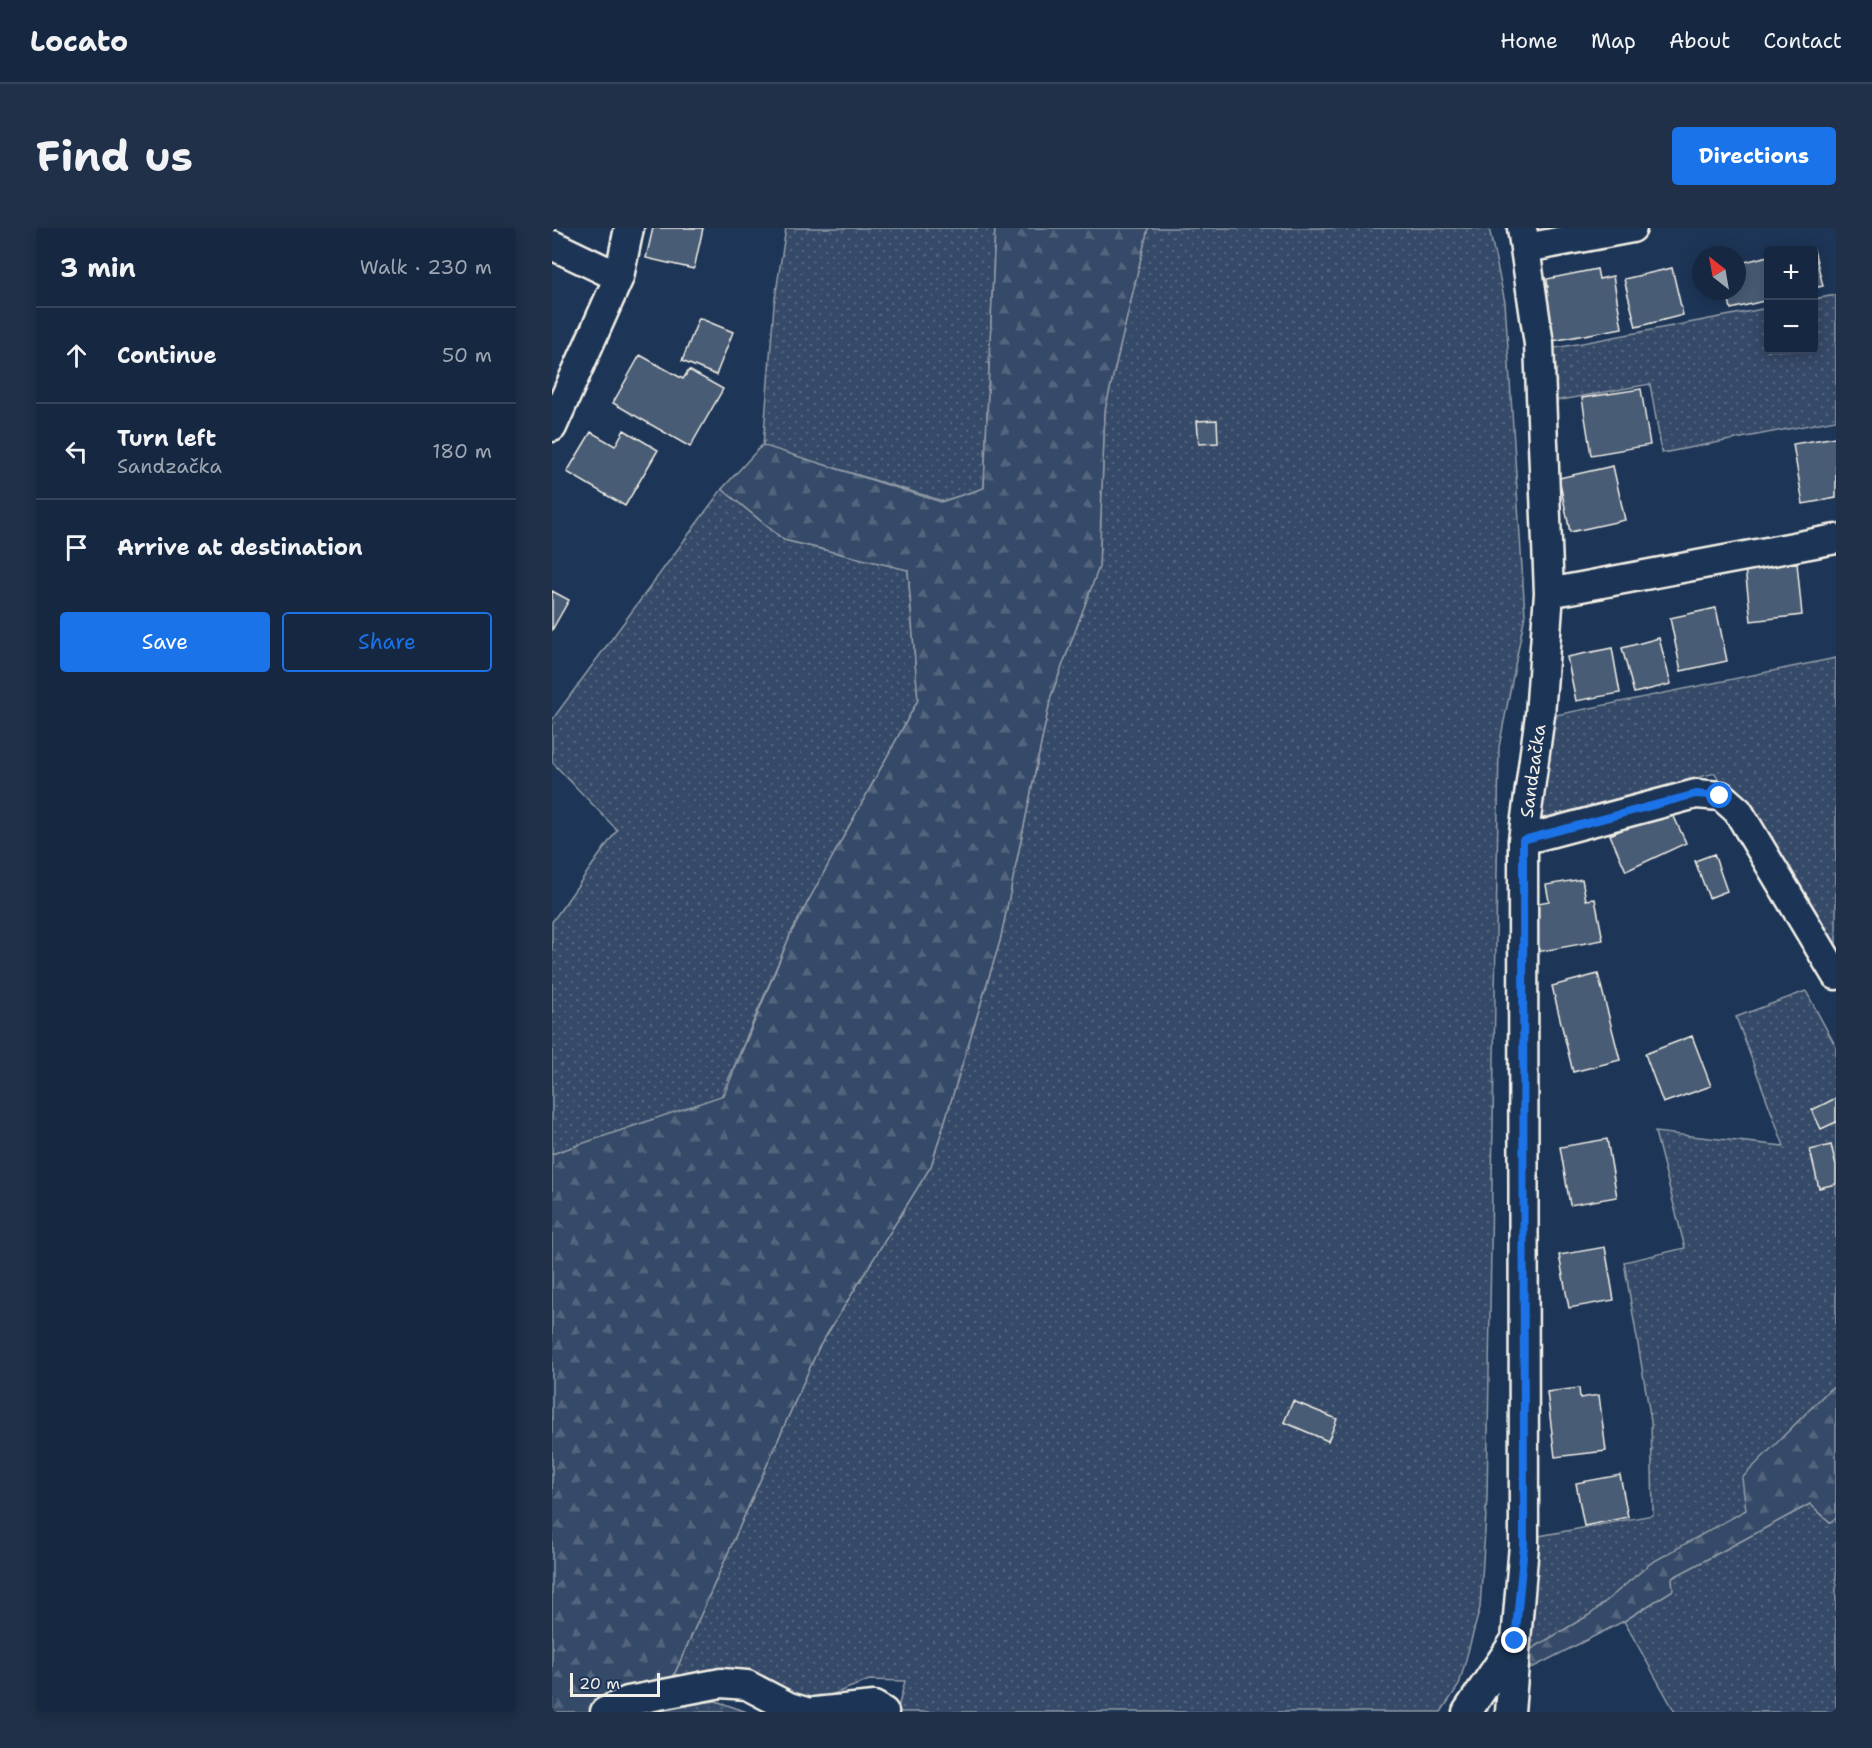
<!DOCTYPE html>
<meta charset="utf-8">
<style>
body{margin:0;font-family:"Shantell Sans",sans-serif;background:#1f3048;color:#f1f3f6}
.controls{position:absolute;right:18px;top:18px;display:grid;overflow:hidden;border-radius:6px;box-shadow:0 3px 15px #0003}
.controls button{width:54px;height:54px;display:grid;place-items:center;padding:0;border:0;border-bottom:2px solid #35445a;background:#162841;color:#f1f3f6;font:30px sans-serif}
.compass{position:absolute;left:1140px;top:18px;width:54px;height:54px;border-radius:50%;background:#162841;box-shadow:0 3px 15px #0003;rotate:329deg}
.scale{position:absolute;left:18px;bottom:15px;width:90px;box-sizing:border-box;padding-left:6px;border:3px solid #f4f1e8;border-top:0;font-size:16px;line-height:21px;white-space:nowrap;color:#f4f1e8;-webkit-text-stroke:4px #1d3557;paint-order:stroke}
.stop{position:absolute;width:18px;height:18px;margin:-14px;border:4px solid #1a73e8;border-radius:50%;background:#fff}
.stop.end{background:#1a73e8;border-color:#fff;box-shadow:0 2px 6px #0008}
.list{margin:0;padding:0;list-style:none}
h2{display:flex;justify-content:space-between;align-items:center;height:78px;margin:0;padding:0 24px;font-size:26px}
h2 small{font-size:20px;font-weight:400;color:#9ea6b1}
.list li{display:grid;grid-template-columns:39px 1fr auto;gap:18px;align-items:center;box-sizing:border-box;height:96px;padding:0 24px;border-top:2px solid #35445a}
.list b{display:block;font-size:22px;white-space:nowrap}
.list p{margin:0;font-size:20px;white-space:nowrap;color:#9ea6b1}
.list em{font-size:20px;font-style:normal;color:#9ea6b1}
.actions{display:flex;gap:12px;padding:18px 24px}
.actions a{flex:1;padding:14px 0;border:2px solid #1a73e8;border-radius:6px;text-align:center;font-size:21px;color:#1a73e8}
.actions .main{background:#1a73e8;color:#fff}
.icon{flex:none;width:33px;height:33px;fill:none;stroke:currentColor;stroke-width:2;stroke-linecap:round;stroke-linejoin:round}
.map{position:relative;flex:none;width:1284px;height:1484px;overflow:hidden;border-radius:6px}
header{display:flex;align-items:center;gap:36px;box-sizing:border-box;height:84px;padding:0 30px;background:#162841;border-bottom:2px solid #35445a}
header strong{font-size:28px}
nav{display:flex;gap:33px;margin-inline-start:auto;font-size:21px}
.intro{display:flex;align-items:center;justify-content:space-between;box-sizing:border-box;height:144px;padding:0 36px}
h1{margin:0;font-size:42px}
.button{padding:15px 27px;border-radius:6px;background:#1a73e8;color:#fff;font-size:21px;font-weight:700}
main{display:flex;gap:36px;padding:0 36px}
aside{flex:1;background:#162841;border-radius:6px;box-shadow:0 3px 15px #0003}
.map>svg:first-child{display:block}
.grass{fill:url(#grass-dots);stroke:#949ea8;stroke-width:1.5}
.forest{fill:url(#forest-firs);stroke:#949ea8;stroke-width:1.5}
.building{fill:#485b74;stroke:#f4f1e8;stroke-width:1.5}
.lines{fill:none;stroke-linecap:round;stroke-linejoin:round}
.minor-casing{stroke:#f4f1e8;stroke-width:33}
.minor{stroke:#1d3557;stroke-width:28}
.route{stroke:#1a73e8;stroke-width:8}
.labels{text-anchor:middle;stroke-width:4.5;stroke-linejoin:round;paint-order:stroke}
.street-label{font-size:18px;fill:#f4f1e8;stroke:#1d3557}
</style>
<header>
<strong>Locato</strong>
<nav><a>Home</a><a>Map</a><a>About</a><a>Contact</a></nav>
</header>
<div class="intro"><h1>Find us</h1><a class="button">Directions</a></div>
<main>
<aside>
<h2>3 min<small>Walk · 230 m</small></h2>
<ul class="list">
<li><svg class="icon" aria-label="ahead" viewBox="0 0 24 24"><path d="M12 20V5M6 11l6-6 6 6"/></svg><div><b>Continue</b></div><em>50 m</em></li>
<li><svg class="icon" aria-label="left" viewBox="0 0 24 24"><path d="M17 20v-9H6M10 6l-5 5 5 5"/></svg><div><b>Turn left</b><p>Sandzačka</p></div><em>180 m</em></li>
<li><svg class="icon" aria-label="arrive" viewBox="0 0 24 24"><path d="M6 21V4h12l-3 4 3 4H6"/></svg><div><b>Arrive at destination</b></div></li>
</ul>
<div class="actions"><a class="main">Save</a><a>Share</a></div>
</aside>
<div class="map">
<svg width="1284" height="1484" viewBox="0 0 1284 1484">
<defs>
<pattern id="grass-dots" width="8" height="8" patternUnits="userSpaceOnUse" patternTransform="scale(1.5)"><rect width="8" height="8" fill="#354a67"/><path d="M2 2h.1M6 6h.1" fill="none" stroke="#53657d" stroke-width="1.8" stroke-linecap="round"/></pattern>
<pattern id="forest-firs" width="22" height="20" patternUnits="userSpaceOnUse" patternTransform="scale(1.5)"><rect width="22" height="20" fill="#354a67"/><path d="M5 1l3.5 6h-7zM16 11l3.5 6h-7z" fill="#53657d"/></pattern>
</defs>
<rect width="100%" height="100%" fill="#1d3557"/>
<filter id="ink" filterUnits="userSpaceOnUse"><feTurbulence type="fractalNoise" baseFrequency=".0167" numOctaves="2"/><feDisplacementMap in="SourceGraphic" scale="12" xChannelSelector="R" yChannelSelector="G"/><feConvolveMatrix kernelMatrix="1 2 1 2 8 2 1 2 1" color-interpolation-filters="sRGB"/></filter>
<g filter="url(#ink)">
<path class="grass" d="M234 0H443L432 260 391 273 211 218 222 77Z
M596 0H937L953 74 973 387 947 519 935 1271 928 1380 907 1457 889 1484H345L353 1453 317 1452 246 1480 199 1446 122 1447 267 1119 379 938 448 713 499 468 547 338 553 182Z
M1284 67V192L1110 225 1098 156 1003 173 998 121 1216 80V122H1262V71Z
M170 261 232 312 356 342 366 472 239 705 169 869 0 926V694L65 602 0 534V492Z
M1284 430V752L1163 545 979 593 989 490Z
M1254 763 1284 819V1159L1278 1161 1195 1282 1099 1335 1039 1386 966 1429 971 1311 1101 1287 1099 1193 1072 1034 1133 1020 1103 904 1232 918 1184 789Z
M1258 1276 1278 1294 1284 1290V1484H1123L1072 1393 1120 1362V1350Z
M164 1473 195 1484H93L96 1482Z"/>
<path class="forest" d="M443 0H596L553 182 547 339 499 468 448 713 379 938 267 1119 122 1447 93 1484H0V926L172 867 239 705 366 472 356 342 232 312 170 261 210 217 389 274 432 260Z
M1284 1159V1290L1278 1294 1258 1276 1120 1350 1121 1362 1072 1393 958 1451 966 1429 1039 1386 1099 1335 1194 1282 1190 1250 1278 1161Z"/>
<path class="building" d="M101 0H151L142 41 94 30Z
M1261 22H1262L1271 58 1262 60Z
M1216 28V72L1179 81 1175 63H1185V36Z
M1120 40 1131 87 1084 99 1072 51Z
M1045 41 1047 51 1061 48 1070 100 995 114 986 61 996 59 995 51Z
M147 90 181 104 164 147 130 133Z
M88 127 131 151 137 142 171 161 138 219 61 175Z
M1089 161 1098 217 1039 227 1030 170Z
M665 192 666 215 647 216 645 193Z
M72 202 106 222 73 278 15 244 39 204 63 218Z
M1284 209V270L1251 276 1241 216Z
M1061 238 1073 292 1018 304 1007 250Z
M1245 335 1250 387 1199 393 1193 341Z
M0 363 17 372 0 402Z
M1164 380 1175 433 1129 443 1118 390Z
M1107 410 1119 456 1082 465 1070 420Z
M1060 420 1068 465 1024 473 1015 429Z
M1118 580 1134 615 1074 643 1058 607Z
M1162 626 1175 663 1157 670 1143 633Z
M1030 651 1034 672 1043 671 1051 712 985 724 976 677 997 673 994 657Z
M1046 746 1068 832 1021 844 1000 758Z
M1140 808 1159 858 1111 875 1093 826Z
M1284 870V894L1269 901 1260 882Z
M1055 911 1065 969 1018 977 1008 919Z
M1279 917 1284 937V956L1267 960 1258 922Z
M1053 1019 1062 1072 1017 1080 1007 1027Z
M1027 1160 1028 1170 1047 1167 1054 1223 1003 1229 995 1164Z
M741 1173 785 1191 776 1213 732 1194Z
M1068 1247 1076 1289 1032 1298 1024 1255Z"/>
<g class="lines">
<g class="minor-casing">
<path id="minor" d="M0 17 67 49
M974 20 1080 0
M0 199 67 49 77 0
M997 365 1284 311
M971 612 1144 566 1169 568 1186 583 1284 747
M53 1484 76 1473 169 1455 195 1457 237 1479 254 1484
M263 1484 322 1478 332 1484
M915 1484 963 1413
M958 1484 972 1317 971 612 988 487 997 365 987 116 970 0"/>
</g>
<use href="#minor" class="minor"/>
</g>
</g>
<g class="lines" filter="url(#ink)">
<path class="route" d="M963 1413 972 1317 971 612 1144 566 1168 568"/>
</g>
<g class="labels">
<g class="street-label">
<text transform="translate(981 543) rotate(-82)" y="6">Sandzačka</text>
</g>
</g>
</svg>
<div class="controls">
<button>+</button>
<button>−</button>
</div>
<svg class="compass" viewBox="-18 -18 36 36"><path d="M0-13l5 13h-10z" fill="#e53935"/><path d="M0 13l5-13h-10z" fill="#9ea6b1"/></svg>
<div class="scale">20 m</div>
<div class="stop" style="left:1168px;top:568px"></div>
<div class="stop end" style="left:963px;top:1413px"></div>
</div>
</main>
